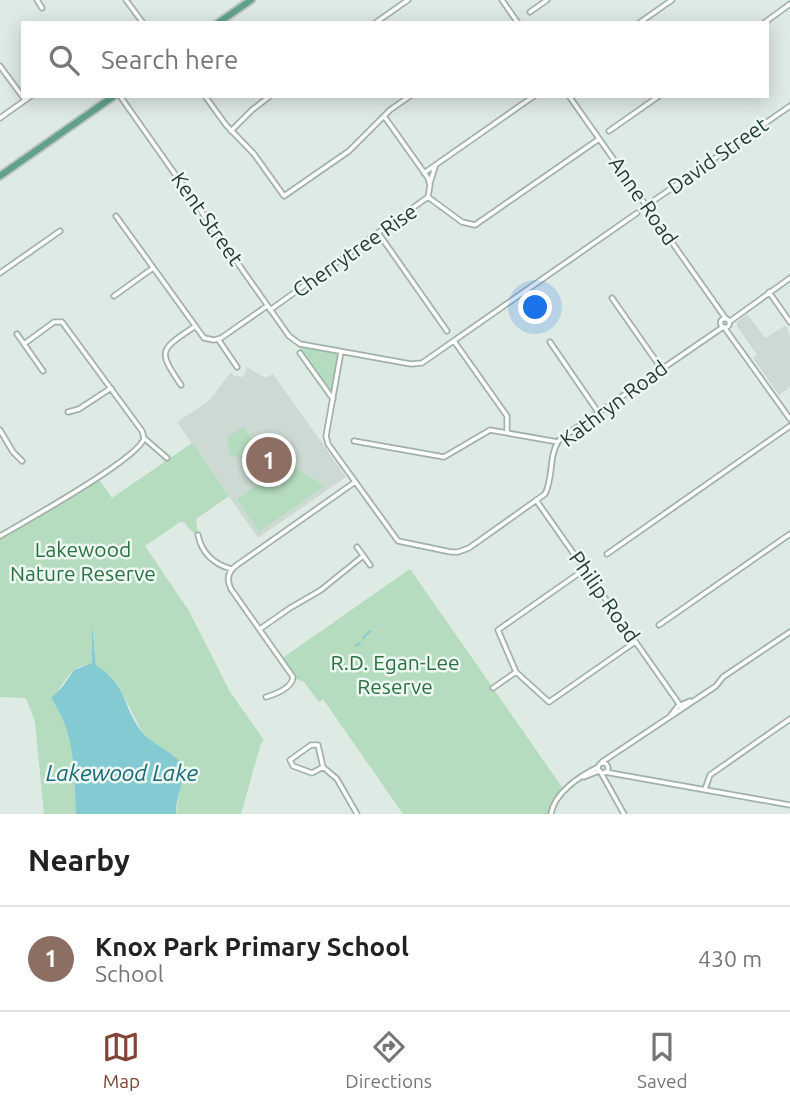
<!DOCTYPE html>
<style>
body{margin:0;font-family:Ubuntu,sans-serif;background:#f6f6f6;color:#222}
.you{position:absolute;left:536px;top:308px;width:24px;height:24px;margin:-18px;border:5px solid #fff;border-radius:50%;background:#1a73e8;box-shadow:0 0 0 10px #1a73e833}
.badge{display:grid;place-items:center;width:46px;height:46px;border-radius:50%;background:#814537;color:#fff;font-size:23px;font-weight:700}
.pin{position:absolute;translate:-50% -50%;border:4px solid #fff;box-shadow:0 2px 7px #0006}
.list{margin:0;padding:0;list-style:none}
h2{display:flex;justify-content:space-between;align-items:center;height:91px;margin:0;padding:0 28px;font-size:30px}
h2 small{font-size:23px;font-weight:400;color:#767676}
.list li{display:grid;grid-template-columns:46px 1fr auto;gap:21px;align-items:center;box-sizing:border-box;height:105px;padding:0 28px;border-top:2px solid #e0e0e0}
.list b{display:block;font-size:26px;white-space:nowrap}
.list p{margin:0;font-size:23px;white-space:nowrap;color:#767676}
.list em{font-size:23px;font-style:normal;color:#767676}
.icon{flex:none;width:38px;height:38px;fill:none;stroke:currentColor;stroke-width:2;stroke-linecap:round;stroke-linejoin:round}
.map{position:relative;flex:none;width:790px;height:814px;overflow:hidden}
.search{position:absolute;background:#fff;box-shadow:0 4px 18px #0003;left:21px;right:21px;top:21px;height:77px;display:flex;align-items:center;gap:18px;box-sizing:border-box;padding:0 24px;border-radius:0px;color:#767676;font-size:26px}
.sheet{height:196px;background:#fff}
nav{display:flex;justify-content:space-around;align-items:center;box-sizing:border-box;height:98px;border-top:2px solid #e0e0e0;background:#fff;font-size:19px;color:#767676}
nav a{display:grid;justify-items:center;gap:4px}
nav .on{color:#814537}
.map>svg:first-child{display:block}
.built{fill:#ccdad3}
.green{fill:#b5dcbe}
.water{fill:#83cad2}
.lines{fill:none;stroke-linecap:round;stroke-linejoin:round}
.stream{stroke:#83cad2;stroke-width:2}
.minor-casing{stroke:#a1b2ab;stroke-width:7}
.primary-casing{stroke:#bcc4c1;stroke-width:10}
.minor{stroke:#fff;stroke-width:3.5}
.primary{stroke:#61a18d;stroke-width:6}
.labels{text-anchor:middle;stroke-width:5;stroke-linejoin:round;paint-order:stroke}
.street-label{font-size:21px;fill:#1f3a31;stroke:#eef7f2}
.park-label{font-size:21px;fill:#287240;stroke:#eef7f2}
.water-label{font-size:23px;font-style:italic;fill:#186c77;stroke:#eef7f2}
</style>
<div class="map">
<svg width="790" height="814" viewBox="0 0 790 814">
<rect width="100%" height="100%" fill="#deeae4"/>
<path class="built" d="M747 314 765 338 786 325 790 336V387L779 395 753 358 757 355 737 326V322Z
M247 367 265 378 273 374 346 477 258 538 177 422 209 401 231 372 234 376 243 377Z"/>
<path class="green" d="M300 344 341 352 333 399 300 353Z
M243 427 260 450 244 461 229 454 228 437Z
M192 443 229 496 196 519 198 535 190 530 185 523 180 522 145 546 189 611 230 692 264 740 261 743 241 814H176L182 773 175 756 157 746 142 732 118 685 110 675 96 665 93 633 92 663C87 665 79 666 74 670 70 672 54 696 52 700 77 722 75 783 76 814H44L35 722 26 698 0 697V536L97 477 112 498Z
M288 463 324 486 259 532 237 499Z
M410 569 564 790 557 797 551 814H403L323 699 319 702 304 682 293 678 281 659Z"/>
<path class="water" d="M92 625 96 665C128 685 122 706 141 731 149 742 176 755 179 761 188 778 175 797 176 814H76C74 772 76 733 51 698L63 686 74 670 92 663Z"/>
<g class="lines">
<path class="stream" d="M363 638 370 631
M356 646 360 643"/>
<g class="minor-casing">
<path id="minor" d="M37 0 42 8
M126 0 143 23
M502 0 518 23
M530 12 547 0
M375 23 408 0
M639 23 672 0
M764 23 790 4
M0 66 25 100
M120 96 289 336 300 344 411 364 422 363 637 213
M205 96 226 125 254 154 284 196 349 151 390 110 410 96
M569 96 726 319
M0 118 31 96
M231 131 252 110 270 96
M609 131 659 96
M424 173 534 96
M430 183 435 167
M428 197 462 222 475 225 599 139
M646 206 790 106
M116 216 204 338 214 340 221 338 267 306
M379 234 447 331
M0 273 60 231
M769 292 790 322
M114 296 153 268
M612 298 661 368
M270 310 428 197 430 185 428 178 384 116
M720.5 323a4.5 4.5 0 1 1 9 0a4.5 4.5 0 1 1-9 0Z
M729 322 790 278
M724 327 790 419
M17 334 43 371
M218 339 237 367
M454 341 507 416V432
M550 342 598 412
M24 344 54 322H62L142 431 144 438 167 458
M341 352 326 436 328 444 398 541 451 552H458L469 548 545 494C554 477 548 454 560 439L723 327
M300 353 333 399
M181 385C157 350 160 350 194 327
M68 412 79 409 111 388
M0 430 13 452 22 461
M354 441 444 457 490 430 558 442
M536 500 682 708
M198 535C202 554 214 564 231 569
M0 536C24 522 140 458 144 438
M357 547 370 565
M607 554 790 426
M585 569 498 630 516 672 549 702 635 642
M659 625 790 534
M260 629 290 608 321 590 363 556
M493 688 516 672
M266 697C276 694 292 688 293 677L231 589C226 579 228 571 237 565L355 482
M671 715 678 706 690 701
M602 762 716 686 723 677 790 632
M598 768a5 5 0 1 1 10 0a5 5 0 1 1-10 0Z
M323 767 312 773 293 766 290 760 311 745H318L323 767 337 779 357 814
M600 771 624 814
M605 772 790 805
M584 777 599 771
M705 789 710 775 790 719
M551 814C554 793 580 776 598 767"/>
</g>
<g class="primary-casing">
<path id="primary" d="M218 23 251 0
M0 176 114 96"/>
</g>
<use href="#minor" class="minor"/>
<use href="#primary" class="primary"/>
</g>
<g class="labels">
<g class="street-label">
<text transform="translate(718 156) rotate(-35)" y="7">David Street</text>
<text transform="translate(643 201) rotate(55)" y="7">Anne Road</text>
<text transform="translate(207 219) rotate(55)" y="7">Kent Street</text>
<text transform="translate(355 251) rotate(-35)" y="7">Cherrytree Rise</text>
<text transform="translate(614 404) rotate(-37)" y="7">Kathryn Road</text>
<text transform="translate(604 597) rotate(55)" y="7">Philip Road</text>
</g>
<g class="park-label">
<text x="83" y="557">Lakewood<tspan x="83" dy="24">Nature Reserve</tspan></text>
<text x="395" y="670">R.D. Egan-Lee<tspan x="395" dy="24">Reserve</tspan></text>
</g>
<g class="water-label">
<text x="122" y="781">Lakewood Lake</text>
</g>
</g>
</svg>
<div class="you"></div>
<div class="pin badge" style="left:269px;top:460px;background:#8d6e63">1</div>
<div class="search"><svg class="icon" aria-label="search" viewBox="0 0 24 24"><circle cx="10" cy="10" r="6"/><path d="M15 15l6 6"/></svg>Search here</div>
</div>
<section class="sheet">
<h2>Nearby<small></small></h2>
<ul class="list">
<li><span class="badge" style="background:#8d6e63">1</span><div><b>Knox Park Primary School</b><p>School</p></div><em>430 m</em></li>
</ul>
</section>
<nav>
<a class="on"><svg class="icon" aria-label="map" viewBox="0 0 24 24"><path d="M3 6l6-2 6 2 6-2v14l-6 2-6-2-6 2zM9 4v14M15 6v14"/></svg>Map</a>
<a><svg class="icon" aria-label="directions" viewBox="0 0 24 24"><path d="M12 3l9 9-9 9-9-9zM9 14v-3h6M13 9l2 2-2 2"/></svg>Directions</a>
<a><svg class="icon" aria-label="saved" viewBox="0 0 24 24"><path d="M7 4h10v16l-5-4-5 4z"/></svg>Saved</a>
</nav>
